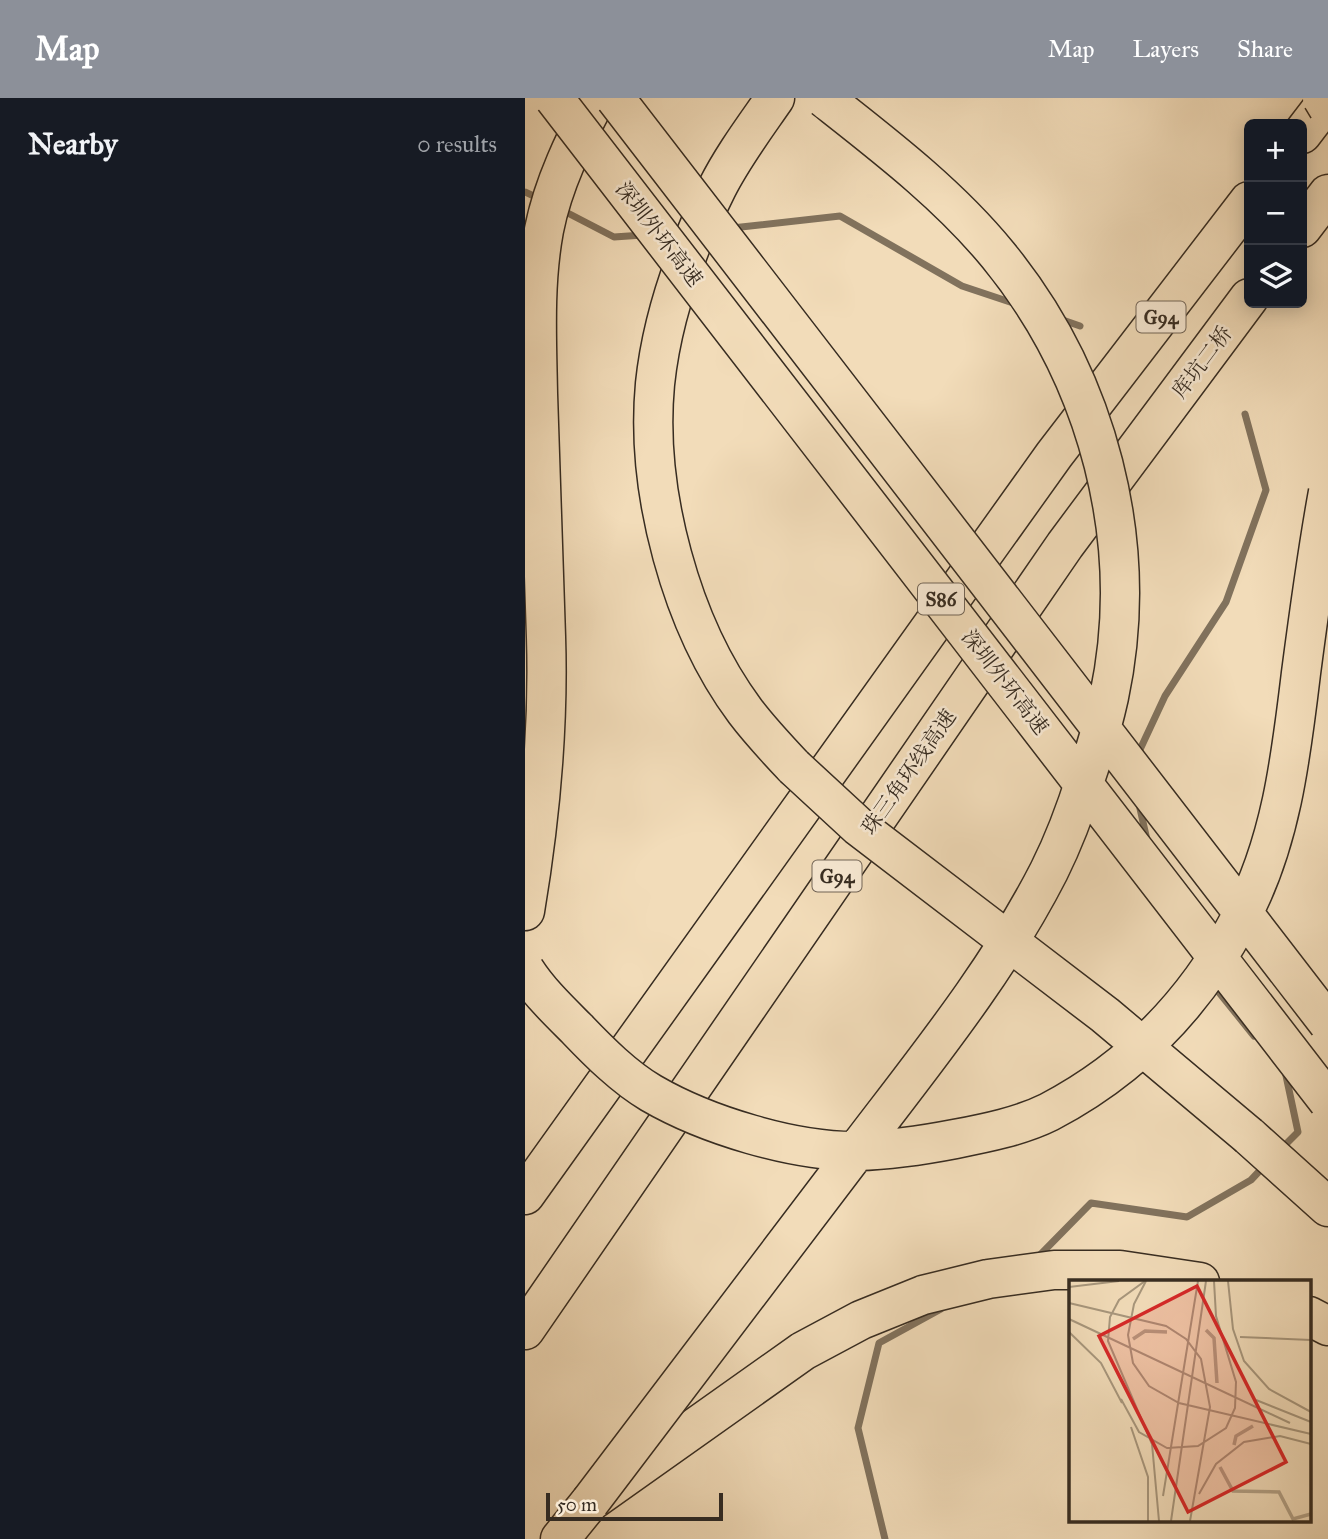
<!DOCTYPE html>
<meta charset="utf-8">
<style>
body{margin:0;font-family:"IM FELL Great Primer","Noto Serif SC",serif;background:#20242c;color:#f1f3f6}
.controls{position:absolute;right:21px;top:21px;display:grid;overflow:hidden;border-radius:10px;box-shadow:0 4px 18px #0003}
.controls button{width:63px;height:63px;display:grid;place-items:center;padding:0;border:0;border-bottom:2px solid #363941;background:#171b24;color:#f1f3f6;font:35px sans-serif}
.scale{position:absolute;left:21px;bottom:18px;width:177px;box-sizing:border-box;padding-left:7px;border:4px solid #372c21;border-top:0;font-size:19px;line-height:24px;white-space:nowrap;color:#372c21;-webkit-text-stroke:5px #f7e8d2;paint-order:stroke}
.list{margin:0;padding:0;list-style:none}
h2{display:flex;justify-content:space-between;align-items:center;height:91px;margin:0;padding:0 28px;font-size:30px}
h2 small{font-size:23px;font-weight:400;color:#9ea1a6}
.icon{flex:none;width:38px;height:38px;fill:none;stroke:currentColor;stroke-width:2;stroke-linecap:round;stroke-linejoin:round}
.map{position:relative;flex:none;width:803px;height:1441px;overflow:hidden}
header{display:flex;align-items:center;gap:42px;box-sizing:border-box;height:98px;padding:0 35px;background:#8c9099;color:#fff}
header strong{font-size:33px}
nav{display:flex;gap:38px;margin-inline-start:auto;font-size:24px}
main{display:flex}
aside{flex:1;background:#171b24}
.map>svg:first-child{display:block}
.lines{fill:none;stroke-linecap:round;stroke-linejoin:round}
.stream{stroke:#81725d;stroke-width:7}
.highway-casing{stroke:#372c21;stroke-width:41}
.highway{stroke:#f2dcb9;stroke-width:38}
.highway-bridge-casing{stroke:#372c21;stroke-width:41;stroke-linecap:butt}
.highway-bridge{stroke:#f2dcb9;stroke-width:38}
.labels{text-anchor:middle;stroke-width:5;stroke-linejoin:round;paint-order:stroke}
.shield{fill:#f7e8d2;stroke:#716456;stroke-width:2}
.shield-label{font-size:19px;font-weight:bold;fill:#372c21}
.street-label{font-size:21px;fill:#372c21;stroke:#f7e8d2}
.inset-river{fill:none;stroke:#b2a085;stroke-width:3.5}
.inset-road{fill:none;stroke:#a7967c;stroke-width:2}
.view{fill:#d62828;fill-opacity:0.15;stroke:#d62828;stroke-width:3.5}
.inset-edge{fill:none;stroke:#372c21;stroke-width:3.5}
</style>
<header>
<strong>Map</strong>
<nav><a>Map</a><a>Layers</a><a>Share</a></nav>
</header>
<main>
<aside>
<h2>Nearby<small>0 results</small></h2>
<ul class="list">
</ul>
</aside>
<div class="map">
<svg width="803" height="1441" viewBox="0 0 803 1441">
<rect width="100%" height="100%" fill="#f2dcb9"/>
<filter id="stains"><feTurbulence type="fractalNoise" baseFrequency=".00286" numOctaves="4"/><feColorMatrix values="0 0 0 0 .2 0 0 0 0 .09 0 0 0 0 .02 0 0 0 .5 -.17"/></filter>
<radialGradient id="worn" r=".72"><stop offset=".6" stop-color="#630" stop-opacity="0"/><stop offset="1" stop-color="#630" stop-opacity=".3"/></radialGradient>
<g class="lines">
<path class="stream" d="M0 94 15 101
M35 111 89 139 118 137
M207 130 315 118 437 188 491 206
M532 220 555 228
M612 658 640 598 701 504 741 392 720 316
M614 706 622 742
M688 887 729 938
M756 1051 773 1034 760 973
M512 1160 566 1105 662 1119 726 1082 740 1067
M360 1441 333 1330 354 1245 416 1211"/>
<g class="highway-casing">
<path id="highway" d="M250 0C230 29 208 58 192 90 162 150 137 219 130 286 120 393 156 527 220 613 235 633 252 651 269 669
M777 36 803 2
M777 130 803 96
M0 813C15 723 24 631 21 539 19 458 15 377 13 296 12 241 9 186 19 132 28 86 50 41 72 0
M724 1038 803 1109
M0 1097 529 357 724 103
M784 1218 803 1228
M0 1232 540 447 724 200
M35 1441 65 1404 278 1253 336 1222 398 1197 463 1181 529 1172H595L675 1184"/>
</g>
<use href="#highway" class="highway"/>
<g class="highway-bridge-casing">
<path id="highway-bridge" d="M29 0 803 1003
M90 0 803 925
M797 0 803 10
M269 669 334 729 580 917 724 1038
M0 872C14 894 34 913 52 931 74 954 99 979 126 995 181 1027 269 1054 333 1053 365 1052 399 1047 430 1041 461 1035 496 1028 524 1014 608 970 671 904 715 821 756 746 766 659 776 575 784 514 792 454 803 394
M65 1404C153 1288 241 1172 329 1056 398 965 472 875 524 773 539 743 551 711 561 679 570 653 578 626 584 599 617 444 573 279 473 157 424 97 360 48 299 0"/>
</g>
<use href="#highway-bridge" class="highway-bridge"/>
</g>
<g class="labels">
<g class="shield">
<rect x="611.5" y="203.5" width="49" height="31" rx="5"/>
<rect x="393" y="485.5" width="46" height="31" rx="5"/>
<rect x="287.5" y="762.5" width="49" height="31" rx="5"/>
</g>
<g class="shield-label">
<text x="636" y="226">G94</text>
<text x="416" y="508">S86</text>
<text x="312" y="785">G94</text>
</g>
<g class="street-label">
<text transform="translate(134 136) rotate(52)" y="7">深圳外环高速</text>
<text transform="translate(677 264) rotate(-53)" y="7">库坑二桥</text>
<text transform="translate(480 584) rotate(52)" y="7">深圳外环高速</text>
<text transform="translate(384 674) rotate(-55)" y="7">珠三角环线高速</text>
</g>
</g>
<g transform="translate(544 1182)">
<rect width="242" height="242" fill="#f2dcb9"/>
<path class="inset-river" d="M137 50 145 58 148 103M64 59 76 51 98 52M165 165 167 156 184 146M151 187 164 211 210 212 224 239 242 234"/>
<path class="inset-road" d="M76 1 50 20 41 37 39 61 83 164 90 241M77 1 65 24 59 55 64 83 80 106 110 123 242 154M159 1 164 49 175 81 200 109 242 132M0 7 50 1M0 23 97 46 117 59 132 79 141 127 121 241M0 39 221 143M0 52 32 83 53 123M171 57 242 60M52 119 70 152 98 168 129 166 157 148 166 128 167 102 147 36 145 1M187 120 242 142M62 147 79 197V241M130 214 147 184 175 162 211 156 242 164M94 216 129 1M102 241 137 1"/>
<path class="view" d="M128 6 217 182 119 232 30 56Z"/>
<rect width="242" height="242" class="inset-edge"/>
</g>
<rect width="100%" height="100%" filter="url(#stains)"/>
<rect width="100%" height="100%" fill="url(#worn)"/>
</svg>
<div class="controls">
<button>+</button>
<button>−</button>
<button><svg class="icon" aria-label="layers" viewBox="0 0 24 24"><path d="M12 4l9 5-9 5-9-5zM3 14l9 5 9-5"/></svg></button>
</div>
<div class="scale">50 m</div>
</div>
</main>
